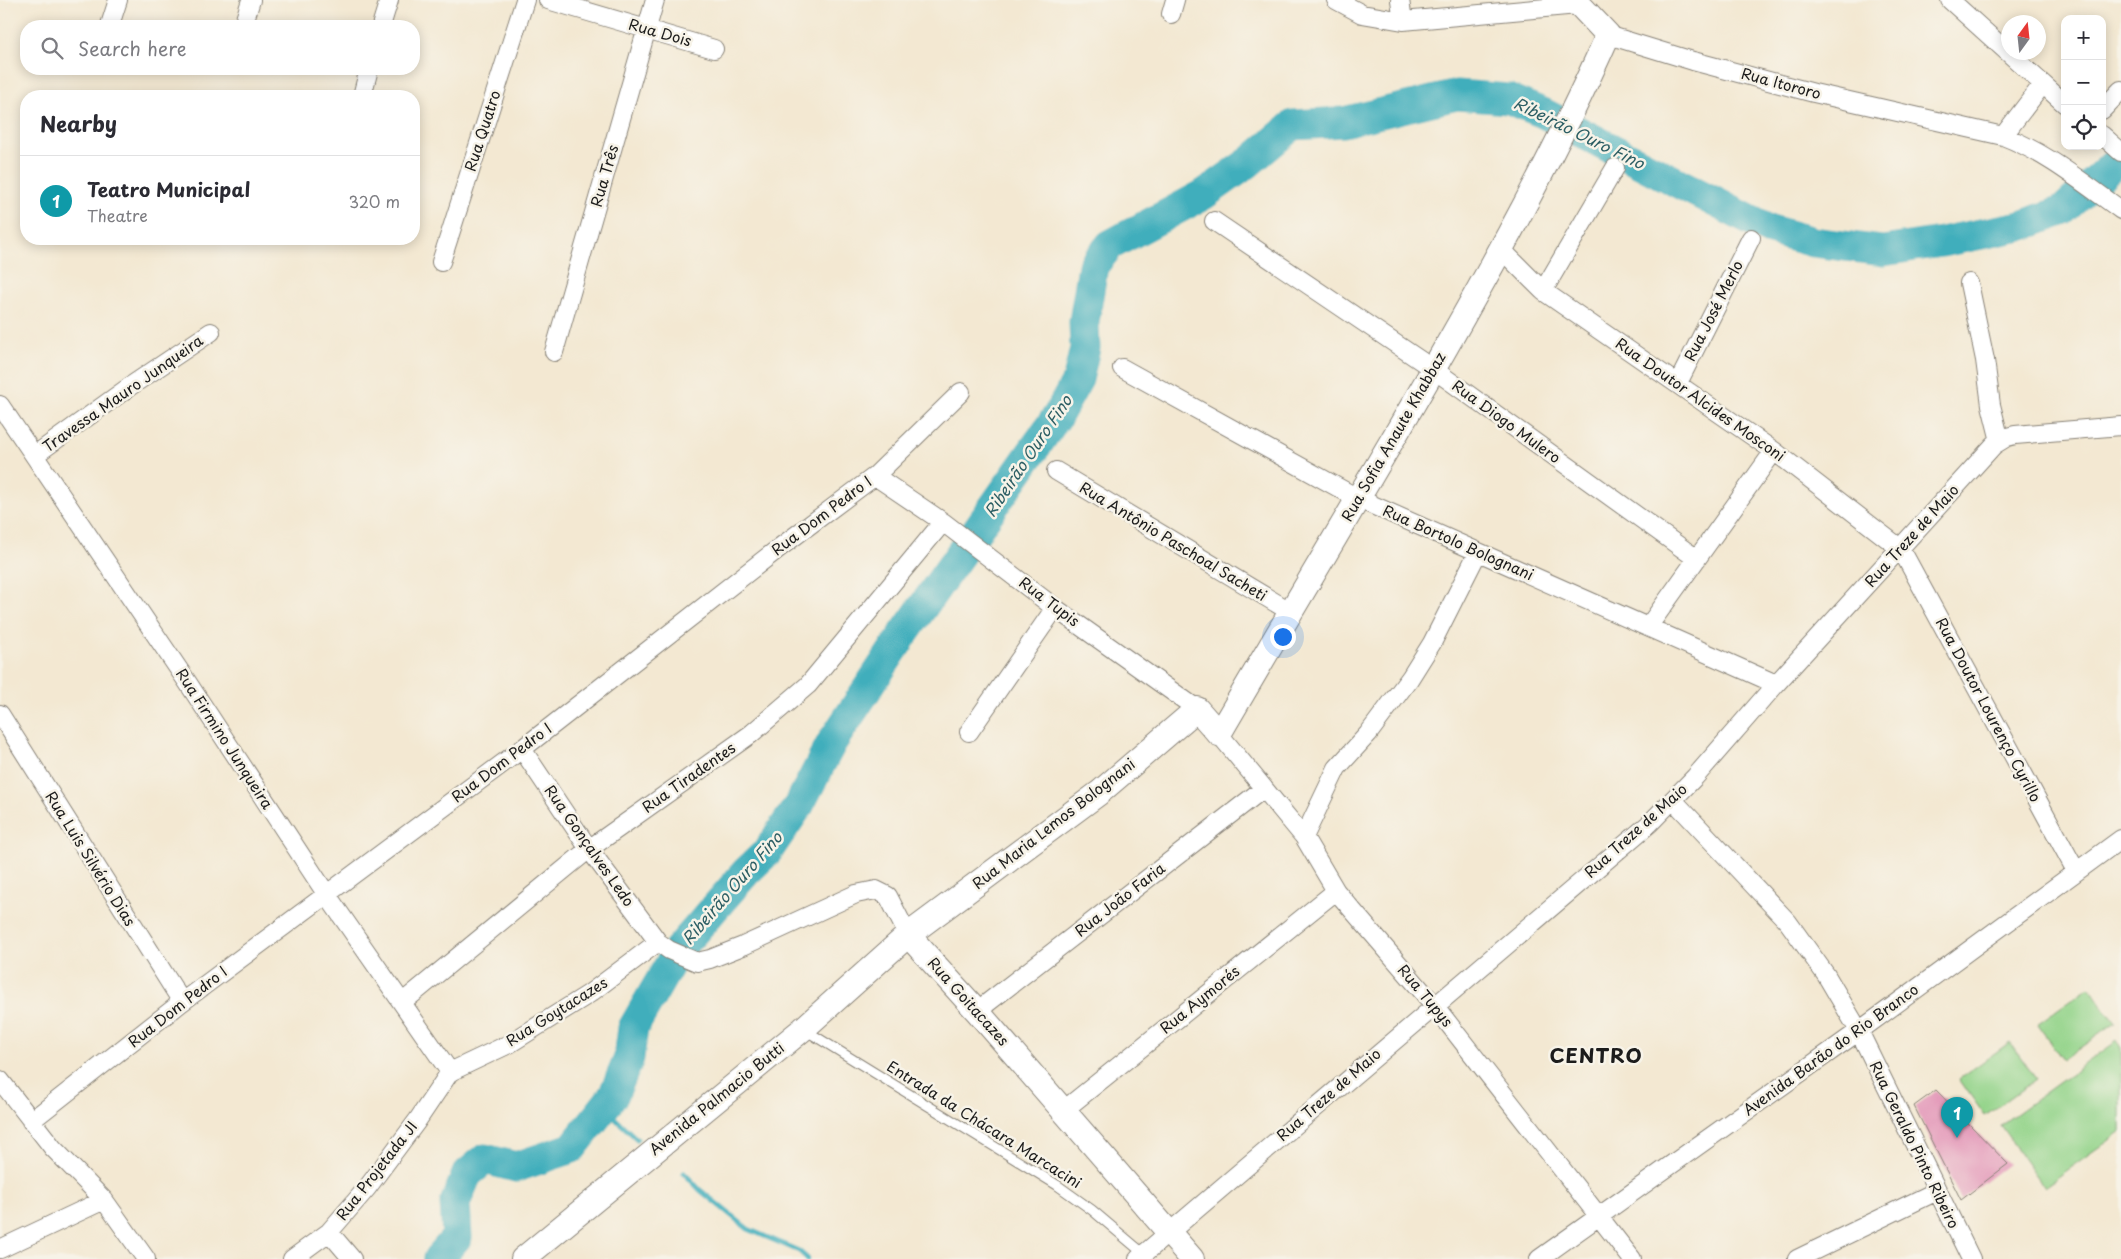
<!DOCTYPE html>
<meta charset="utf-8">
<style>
body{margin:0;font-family:"Playpen Sans",sans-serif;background:#f2f2f3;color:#2b2b33}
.controls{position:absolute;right:15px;top:15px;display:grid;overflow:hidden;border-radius:10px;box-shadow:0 2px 12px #0003}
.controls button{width:45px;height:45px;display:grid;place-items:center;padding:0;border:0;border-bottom:1px solid #e1e1e2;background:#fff;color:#2b2b33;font:25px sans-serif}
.compass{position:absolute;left:2001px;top:15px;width:45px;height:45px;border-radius:50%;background:#fff;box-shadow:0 2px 12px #0003;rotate:15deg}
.you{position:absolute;left:1282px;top:636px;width:18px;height:18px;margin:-12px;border:4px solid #fff;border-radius:50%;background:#1a73e8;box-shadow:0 0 0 8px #1a73e833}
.badge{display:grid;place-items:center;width:32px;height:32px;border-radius:50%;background:#7c3aed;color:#fff;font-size:16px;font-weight:700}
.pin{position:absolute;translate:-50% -41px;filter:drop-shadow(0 1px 2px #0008)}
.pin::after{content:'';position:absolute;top:26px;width:18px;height:15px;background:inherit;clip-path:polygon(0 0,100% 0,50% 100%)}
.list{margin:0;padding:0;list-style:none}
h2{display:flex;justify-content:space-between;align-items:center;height:65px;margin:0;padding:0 20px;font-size:21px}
h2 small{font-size:16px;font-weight:400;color:#7c7c81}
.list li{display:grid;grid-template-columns:32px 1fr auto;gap:15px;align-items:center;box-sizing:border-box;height:90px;padding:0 20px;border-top:1px solid #e1e1e2}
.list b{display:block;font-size:19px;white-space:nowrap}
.list p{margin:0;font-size:16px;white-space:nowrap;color:#7c7c81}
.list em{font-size:16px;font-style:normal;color:#7c7c81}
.icon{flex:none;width:28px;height:28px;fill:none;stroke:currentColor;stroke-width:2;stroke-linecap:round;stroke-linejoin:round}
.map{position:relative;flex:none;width:2121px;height:1259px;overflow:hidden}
.search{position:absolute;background:#fff;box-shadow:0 2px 12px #0003;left:20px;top:20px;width:400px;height:55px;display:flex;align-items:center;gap:12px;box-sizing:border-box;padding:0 18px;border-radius:20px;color:#7c7c81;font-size:19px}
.panel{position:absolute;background:#fff;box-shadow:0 2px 12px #0003;left:20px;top:90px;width:400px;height:155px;border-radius:20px}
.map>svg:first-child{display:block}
.green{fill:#94d48b;stroke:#587854}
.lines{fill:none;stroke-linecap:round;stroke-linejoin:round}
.stream{stroke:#3faebc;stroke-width:5}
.river{stroke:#3faebc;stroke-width:31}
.building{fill:#e396b8}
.lane-casing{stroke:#888277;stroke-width:11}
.street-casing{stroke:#888277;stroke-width:20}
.secondary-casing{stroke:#888277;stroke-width:26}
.lane{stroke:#fff;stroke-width:9}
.street{stroke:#fff;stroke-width:18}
.secondary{stroke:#fff;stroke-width:24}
.labels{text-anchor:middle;stroke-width:5;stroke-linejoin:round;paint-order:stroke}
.street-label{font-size:15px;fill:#1c1c1c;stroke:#f7f3e8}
.water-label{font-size:16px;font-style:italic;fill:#2c5e64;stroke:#f7f3e8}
.district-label{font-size:20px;font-weight:bold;letter-spacing:1px;fill:#1c1c1c;stroke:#f7f3e8}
</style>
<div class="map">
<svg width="2121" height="1259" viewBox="0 0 2121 1259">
<rect width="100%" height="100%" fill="#f7f3e8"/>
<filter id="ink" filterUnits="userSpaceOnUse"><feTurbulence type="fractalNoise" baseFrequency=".02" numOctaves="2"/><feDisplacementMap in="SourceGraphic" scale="10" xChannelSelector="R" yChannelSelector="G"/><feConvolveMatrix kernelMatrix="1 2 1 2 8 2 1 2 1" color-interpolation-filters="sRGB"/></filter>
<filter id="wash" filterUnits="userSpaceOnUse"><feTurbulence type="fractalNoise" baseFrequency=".0096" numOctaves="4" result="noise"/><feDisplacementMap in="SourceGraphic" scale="20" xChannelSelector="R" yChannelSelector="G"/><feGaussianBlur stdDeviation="1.12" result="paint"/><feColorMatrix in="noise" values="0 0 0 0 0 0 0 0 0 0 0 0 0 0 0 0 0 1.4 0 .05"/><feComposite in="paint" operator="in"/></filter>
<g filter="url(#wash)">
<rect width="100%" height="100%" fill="#f3e8d2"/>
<path class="green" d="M2089 987 2115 1023 2063 1060 2037 1024Z
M2117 1041 2121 1048V1132L2044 1187 2000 1125Z
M2010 1042 2036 1079 1985 1116 1959 1079Z"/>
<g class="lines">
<path class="stream" d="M604 1108 637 1139
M684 1173 700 1190 748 1229 799 1251 808 1259"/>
<path class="river" d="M438 1259 457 1237 455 1203 467 1174 485 1159 516 1167 572 1148 613 1096 629 1058 633 1028 678 950 746 872 767 852 799 805 832 742 903 635 1058 415 1078 379 1085 348 1084 322 1093 266 1110 245 1203 195 1248 163 1293 125 1343 122 1457 95 1509 99 1543 113 1767 229 1813 242 1883 251 1941 242 2021 226 2062 211 2121 157"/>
</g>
<g id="blocks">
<path class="building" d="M1936 1090 2008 1164 1961 1200 1914 1106Z"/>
</g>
</g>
<g filter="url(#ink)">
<use href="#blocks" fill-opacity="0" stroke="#888277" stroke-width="1"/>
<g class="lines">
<g class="lane-casing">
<path id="lane" d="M805 1030 1057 1185 1092 1210 1144 1254"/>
</g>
<g class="street-casing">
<path id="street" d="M548 0 714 49
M1336 0 1362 14 1403 21 1578 5
M1400 0 1403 21
M1950 0 2065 104
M1171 14 1175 0
M110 25 118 0
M243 26 251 0
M381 26 389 0
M1608 35 1693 61 1814 93 2003 136C2047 153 2083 183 2121 210
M362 96 369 69
M2102 110 2121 90
M2102 135 2121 152
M2003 136 2042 85
M1214 221 1433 369 1697 559
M1502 250 1543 291 1774 451 1901 549 2076 871
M441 262 525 0
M1969 283 1985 360 1991 405 2000 441
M1543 291 1615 168
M554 352 655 0
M1122 368 1359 499 1776 684
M1678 383 1751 238
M0 405 186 680 327 895 450 1072
M35 455 129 387 211 332
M1056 471 1291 612
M875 476 943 522 1055 608 1197 709
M1648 627 1774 451
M0 714 182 1002
M969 732 1055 608
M1219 734 1304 837 1336 891 1434 1005 1632 1259
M522 749 589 849 658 942 669 950 697 962 710 959 743 946 856 894 876 890 888 896 908 935
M1673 800 1788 922 1826 975 1859 1031 1971 1259
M1304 837 1337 768 1368 734 1410 678 1432 643 1478 552
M403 1002 589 849 751 734 808 685 943 522
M977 1011 1263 789
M450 1072 509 1044 589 994 658 942
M0 1080 53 1148 104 1200 146 1259
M1064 1110 1336 891
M31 1121 182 1002 522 749 779 548 875 476 961 392
M329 1232 352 1259
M0 1249 104 1200
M292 1259 329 1232 367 1188 417 1121 450 1072
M1138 1259 1649 824 1695 777 1776 684 1994 445 2007 437 2015 435 2121 426
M1539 1259 1859 1031 2121 839
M1797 1259 1937 1191"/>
</g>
<g class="secondary-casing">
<path id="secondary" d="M908 935 977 1011 1192 1259
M523 1259 803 1029 908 935 1099 793 1197 709 1219 734C1290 612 1363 492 1433 370 1496 260 1557 150 1608 35L1575 0"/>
</g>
<use href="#lane" class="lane"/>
<use href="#street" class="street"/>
<use href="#secondary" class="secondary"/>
</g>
</g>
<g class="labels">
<g class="street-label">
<text transform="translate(660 33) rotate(16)" y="5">Rua Dois</text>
<text transform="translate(1781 84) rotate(15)" y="5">Rua Itororo</text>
<text transform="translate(483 131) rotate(-72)" y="5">Rua Quatro</text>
<text transform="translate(605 176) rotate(-74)" y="5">Rua Três</text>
<text transform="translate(1714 311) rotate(-63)" y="5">Rua José Merlo</text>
<text transform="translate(123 394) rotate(-35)" y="5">Travessa Mauro Junqueira</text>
<text transform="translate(1700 400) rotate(35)" y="5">Rua Doutor Alcides Mosconi</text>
<text transform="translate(1506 422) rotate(36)" y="5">Rua Diogo Mulero</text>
<text transform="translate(1394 437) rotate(-60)" y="5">Rua Sofia Anaute Khabbaz</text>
<text transform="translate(822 516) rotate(-37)" y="5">Rua Dom Pedro I</text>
<text transform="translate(1912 536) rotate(-48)" y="5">Rua Treze de Maio</text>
<text transform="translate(1173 542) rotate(31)" y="5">Rua Antônio Paschoal Sacheti</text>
<text transform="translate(1458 543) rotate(24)" y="5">Rua Bortolo Bolognani</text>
<text transform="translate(1049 602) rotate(37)" y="5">Rua Tupis</text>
<text transform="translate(1988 710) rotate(62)" y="5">Rua Doutor Lourenço Cyrillo</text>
<text transform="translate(224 739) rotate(57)" y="5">Rua Firmino Junqueira</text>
<text transform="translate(502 763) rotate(-37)" y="5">Rua Dom Pedro I</text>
<text transform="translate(689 778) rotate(-35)" y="5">Rua Tiradentes</text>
<text transform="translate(1054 824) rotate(-38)" y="5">Rua Maria Lemos Bolognani</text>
<text transform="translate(1636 831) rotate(-42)" y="5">Rua Treze de Maio</text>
<text transform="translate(589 846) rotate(55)" y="5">Rua Gonçalves Ledo</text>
<text transform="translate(90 859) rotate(58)" y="5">Rua Luis Silvério Dias</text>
<text transform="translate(1120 900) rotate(-38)" y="5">Rua João Faria</text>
<text transform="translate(1425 996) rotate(50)" y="5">Rua Tupys</text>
<text transform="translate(1200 1000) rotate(-39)" y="5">Rua Aymorés</text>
<text transform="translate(968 1002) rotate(48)" y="5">Rua Goitacazes</text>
<text transform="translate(178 1007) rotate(-38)" y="5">Rua Dom Pedro I</text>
<text transform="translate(557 1012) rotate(-32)" y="5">Rua Goytacazes</text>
<text transform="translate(1831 1050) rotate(-36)" y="5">Avenida Barão do Rio Branco</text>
<text transform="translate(1329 1095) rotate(-41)" y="5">Rua Treze de Maio</text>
<text transform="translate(717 1099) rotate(-39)" y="5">Avenida Palmacio Butti</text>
<text transform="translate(984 1125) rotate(32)" y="5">Entrada da Chácara Marcacini</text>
<text transform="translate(1914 1145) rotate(64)" y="5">Rua Geraldo Pinto Ribeiro</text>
<text transform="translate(377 1171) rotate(-52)" y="5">Rua Projetada JI</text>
</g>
<g class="water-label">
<text transform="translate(1579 133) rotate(26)" y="6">Ribeirão Ouro Fino</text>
<text transform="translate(1028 456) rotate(-56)" y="6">Ribeirão Ouro Fino</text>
<text transform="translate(732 888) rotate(-49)" y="6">Ribeirão Ouro Fino</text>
</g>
<g class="district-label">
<text x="1596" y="1063">CENTRO</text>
</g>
</g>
</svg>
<div class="controls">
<button>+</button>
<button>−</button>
<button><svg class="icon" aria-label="locate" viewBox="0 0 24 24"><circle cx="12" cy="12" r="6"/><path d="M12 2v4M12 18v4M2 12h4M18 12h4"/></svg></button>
</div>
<svg class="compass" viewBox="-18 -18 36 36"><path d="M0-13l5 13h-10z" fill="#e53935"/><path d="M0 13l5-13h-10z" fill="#7c7c81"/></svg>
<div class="you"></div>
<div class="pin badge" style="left:1957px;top:1138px;background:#0f9aa8">1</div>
<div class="search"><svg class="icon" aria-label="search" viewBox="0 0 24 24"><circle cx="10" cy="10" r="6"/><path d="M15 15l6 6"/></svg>Search here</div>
<section class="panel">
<h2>Nearby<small></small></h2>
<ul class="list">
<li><span class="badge" style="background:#0f9aa8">1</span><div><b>Teatro Municipal</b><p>Theatre</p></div><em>320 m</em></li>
</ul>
</section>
</div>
